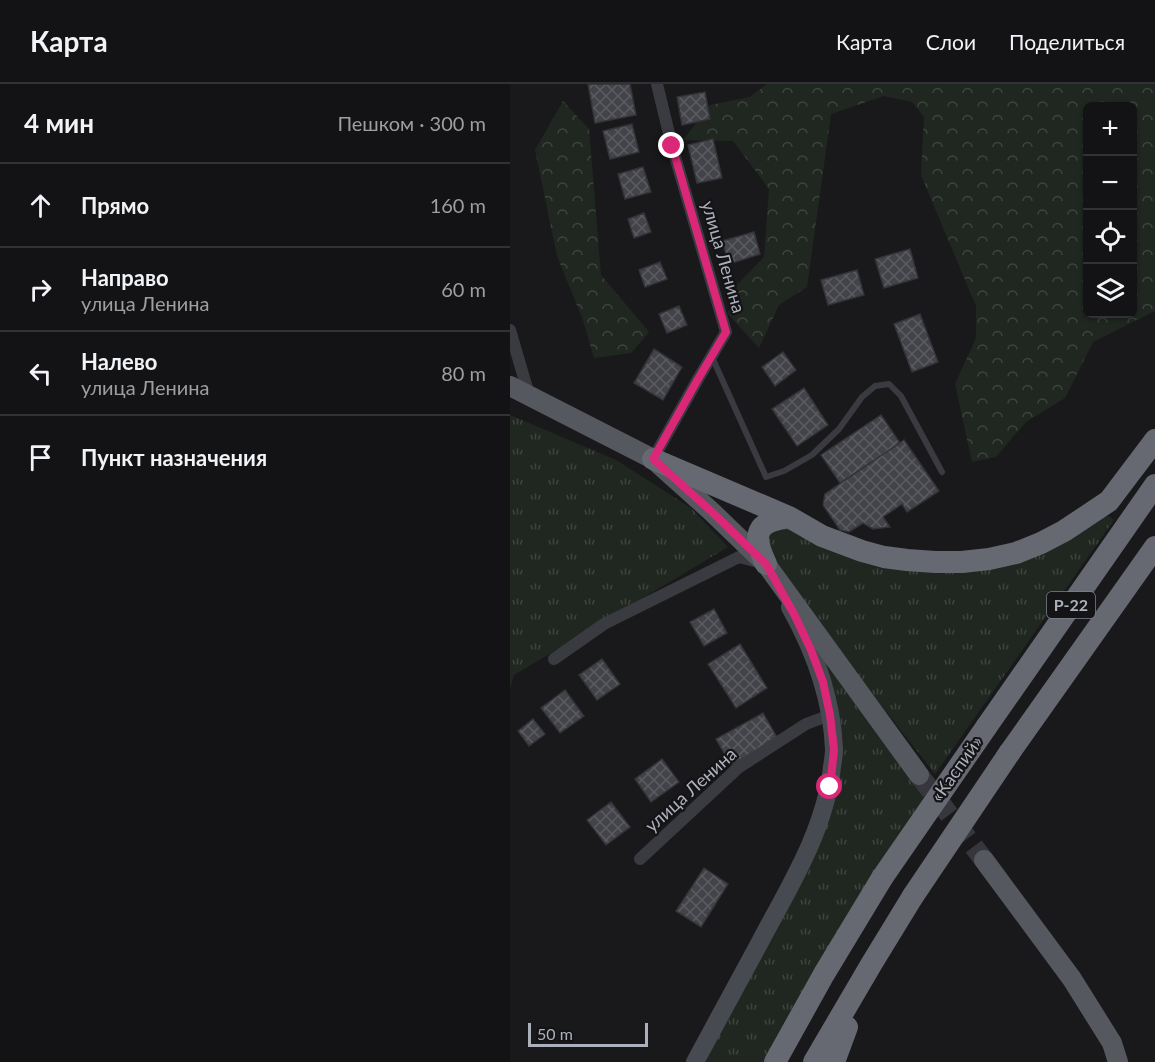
<!DOCTYPE html>
<html lang="ru">
<meta charset="utf-8">
<style>
body{margin:0;font-family:Lato,sans-serif;background:#1c1c1e;color:#f1f3f6}
.controls{position:absolute;right:18px;top:18px;display:grid;overflow:hidden;border-radius:9px;box-shadow:0 2px 4px #0004}
.controls button{width:54px;height:54px;display:grid;place-items:center;padding:0;border:0;border-bottom:2px solid #323234;background:#131315;color:#f1f3f6;font:30px sans-serif}
.scale{position:absolute;left:18px;bottom:15px;width:120px;box-sizing:border-box;padding-left:6px;border:3px solid #acb0bb;border-top:0;font-size:16px;line-height:21px;white-space:nowrap;color:#acb0bb;-webkit-text-stroke:4px #141417;paint-order:stroke}
.stop{position:absolute;width:18px;height:18px;margin:-14px;border:4px solid #db2777;border-radius:50%;background:#fff}
.stop.end{background:#db2777;border-color:#fff;box-shadow:0 2px 6px #0008}
.list{margin:0;padding:0;list-style:none}
h2{display:flex;justify-content:space-between;align-items:center;height:78px;margin:0;padding:0 24px;font-size:26px}
h2 small{font-size:20px;font-weight:400;color:#9d9ea0}
.list li{display:grid;grid-template-columns:39px 1fr auto;gap:18px;align-items:center;box-sizing:border-box;height:84px;padding:0 24px;border-top:2px solid #323234}
.list b{display:block;font-size:22px;white-space:nowrap}
.list p{margin:0;font-size:20px;white-space:nowrap;color:#9d9ea0}
.list em{font-size:20px;font-style:normal;color:#9d9ea0}
.icon{flex:none;width:33px;height:33px;fill:none;stroke:currentColor;stroke-width:2;stroke-linecap:round;stroke-linejoin:round}
.map{position:relative;flex:none;width:645px;height:978px;overflow:hidden}
header{display:flex;align-items:center;gap:36px;box-sizing:border-box;height:84px;padding:0 30px;background:#131315;border-bottom:2px solid #323234}
header strong{font-size:28px}
nav{display:flex;gap:33px;margin-inline-start:auto;font-size:21px}
main{display:flex}
aside{flex:1;background:#131315}
.map>svg:first-child{display:block}
.grass{fill:url(#grass-tufts)}
.forest{fill:url(#forest-crowns);fill-rule:evenodd}
.building{fill:url(#building-cross-hatch);stroke:#333338;stroke-width:1.5}
.lines{fill:none;stroke-linecap:round;stroke-linejoin:round}
.primary-tunnel{stroke:#36373c;stroke-width:20;stroke-dasharray:20 10;stroke-linecap:butt}
.lane{stroke:#3a3b41;stroke-width:6}
.street{stroke:#3a3b41;stroke-width:12}
.secondary{stroke:#484a51;stroke-width:18}
.primary{stroke:#565860;stroke-width:20}
.highway{stroke:#666972;stroke-width:22}
.highway-bridge{stroke:#666972;stroke-width:22}
.route{stroke:#db2777;stroke-width:8}
.labels{text-anchor:middle;stroke-width:4.5;stroke-linejoin:round;paint-order:stroke}
.shield{fill:#141417;stroke:#7e818a;stroke-width:1.5}
.shield-label{font-size:16px;font-weight:bold;fill:#acb0bb}
.street-label{font-size:18px;fill:#acb0bb;stroke:#141417}
</style>
<header>
<strong>Карта</strong>
<nav><a>Карта</a><a>Слои</a><a>Поделиться</a></nav>
</header>
<main>
<aside>
<h2>4 мин<small>Пешком · 300 m</small></h2>
<ul class="list">
<li><svg class="icon" aria-label="ahead" viewBox="0 0 24 24"><path d="M12 20V5M6 11l6-6 6 6"/></svg><div><b>Прямо</b></div><em>160 m</em></li>
<li><svg class="icon" aria-label="right" viewBox="0 0 24 24"><path d="M7 20v-9h11M14 6l5 5-5 5"/></svg><div><b>Направо</b><p>улица Ленина</p></div><em>60 m</em></li>
<li><svg class="icon" aria-label="left" viewBox="0 0 24 24"><path d="M17 20v-9H6M10 6l-5 5 5 5"/></svg><div><b>Налево</b><p>улица Ленина</p></div><em>80 m</em></li>
<li><svg class="icon" aria-label="arrive" viewBox="0 0 24 24"><path d="M6 21V4h12l-3 4 3 4H6"/></svg><div><b>Пункт назначения</b></div></li>
</ul>
</aside>
<div class="map">
<svg width="645" height="978" viewBox="0 0 645 978">
<defs>
<pattern id="grass-tufts" width="24" height="20" patternUnits="userSpaceOnUse" patternTransform="scale(1.5)"><rect width="24" height="20" fill="#1f2720"/><path d="M3 7l-1-3M5 7V3M7 7l1-3M15 17l-1-3M17 17v-4M19 17l1-3" fill="none" stroke="#3d443e"/></pattern>
<pattern id="forest-crowns" width="20" height="18" patternUnits="userSpaceOnUse" patternTransform="scale(1.5)"><rect width="20" height="18" fill="#1f2720"/><path d="M2 6a3 3 0 1 1 6 0M12 15a3 3 0 1 1 6 0" fill="none" stroke="#3d443e"/></pattern>
<pattern id="building-cross-hatch" width="8" height="8" patternUnits="userSpaceOnUse" patternTransform="scale(1.5)"><rect width="8" height="8" fill="#434449"/><path d="M0 0l8 8M0 8l8-8" fill="none" stroke="#5b5c61"/></pattern>
</defs>
<rect width="100%" height="100%" fill="#19191c"/>
<path class="grass" d="M0 331 106 376 181 424 218 463 4 591 0 605Z
M591 427 604 436 425 690 257 475 252 452 271 438 293 447 464 479Z
M293 541 417 711 257 978H190L295 784 329 667Z"/>
<path class="forest" d="M257 0H645V227L583 258 555 314 516 338 486 373 462 378 445 300 466 254V222L411 91 414 33 402 18 374 12 321 30 297 203 269 221 249 264 218 230 227 201 254 173 259 105 223 57 173 56 200 21 240 13ZM578 22H622V230H578Z
M53 17 79 45 91 191 139 248 121 269 84 274 73 236 47 172 25 66Z"/>
<path class="building" d="M78 0H120L126 31 85 39Z
M195 8 200 35 172 41 167 13Z
M122 40 129 68 100 75 93 47Z
M203 55 212 94 187 99 178 61Z
M133 83 141 108 115 115 108 90Z
M134 129 141 148 124 154 118 135Z
M244 148 250 170 219 180 212 157Z
M400 165 408 194 374 204 365 175Z
M150 178 157 195 135 203 129 186Z
M347 186 354 211 318 221 311 196Z
M169 222 177 241 157 249 149 230Z
M410 230 428 278 402 288 384 240Z
M144 265 172 283 153 316 124 299Z
M273 268 286 286 265 302 252 283Z
M294 304 318 341 287 362 262 325Z
M371 331 390 359 330 399 311 371Z
M394 356 429 407 397 428 392 420 373 433 380 443 363 445 353 439 339 448 330 446 313 421 315 410Z
M204 525 217 549 194 562 180 538Z
M230 560 257 604 226 624 198 580Z
M92 575 110 600 87 616 69 591Z
M55 606 74 632 50 649 31 624Z
M253 629 268 655 221 681 206 655Z
M23 635 35 650 19 662 8 647Z
M152 675 169 698 141 718 125 695Z
M101 718 120 743 96 761 77 736Z
M194 784 218 800 191 843 166 827Z"/>
<g class="lines">
<path class="primary-tunnel" d="M409 691 474 776"/>
<path class="lane" d="M202 273 256 393 274 387 302 371 329 345 352 313 365 302 379 300 391 312 432 388"/>
<path class="street" d="M0 246 19 311
M143 375 188 295 216 248 162 62 147 0
M44 575 94 540 229 473 252 479
M130 775 228 684 296 640 320 631"/>
<path class="secondary" d="M185 978C207 938 228 898 250 858 279 803 315 747 322 683 323 677 324 671 324 665 322 615 304 566 280 523"/>
<path class="primary" d="M0 302 143 375 202 428 256 480 409 691
M474 776 562 895 602 959 608 978"/>
<path class="highway" d="M143 375 279 433 312 452 352 467 374 473 397 476 425 478H452L479 475 506 469 531 459 554 447 599 417 645 356
M256 480C242 450 245 438 279 433
M477 642 645 401
M500 668 645 463
M265 978 314 890 372 794
M304 978 362 879 403 812
M324 978 337 943"/>
<path class="highway-bridge" d="M372 794 477 642
M403 812 500 668"/>
</g>
<g class="lines">
<path class="route" d="M162 62 216 248 188 295 143 375 202 428 256 480 284 530 301 566 313 598 320 631 324 666 320 703"/>
</g>
<g class="labels">
<rect class="shield" x="537" y="508" width="48" height="26" rx="4.5"/>
<g class="shield-label">
<text x="561" y="527">Р-22</text>
</g>
<g class="street-label">
<text transform="translate(213 173) rotate(74)" y="6">улица Ленина</text>
<text transform="translate(447 685) rotate(-55)" y="6">«Каспий»</text>
<text transform="translate(181 706) rotate(-42)" y="6">улица Ленина</text>
</g>
</g>
</svg>
<div class="controls">
<button>+</button>
<button>−</button>
<button><svg class="icon" aria-label="locate" viewBox="0 0 24 24"><circle cx="12" cy="12" r="6"/><path d="M12 2v4M12 18v4M2 12h4M18 12h4"/></svg></button>
<button><svg class="icon" aria-label="layers" viewBox="0 0 24 24"><path d="M12 4l9 5-9 5-9-5zM3 14l9 5 9-5"/></svg></button>
</div>
<div class="scale">50 m</div>
<div class="stop" style="left:320px;top:703px"></div>
<div class="stop end" style="left:162px;top:62px"></div>
</div>
</main>
